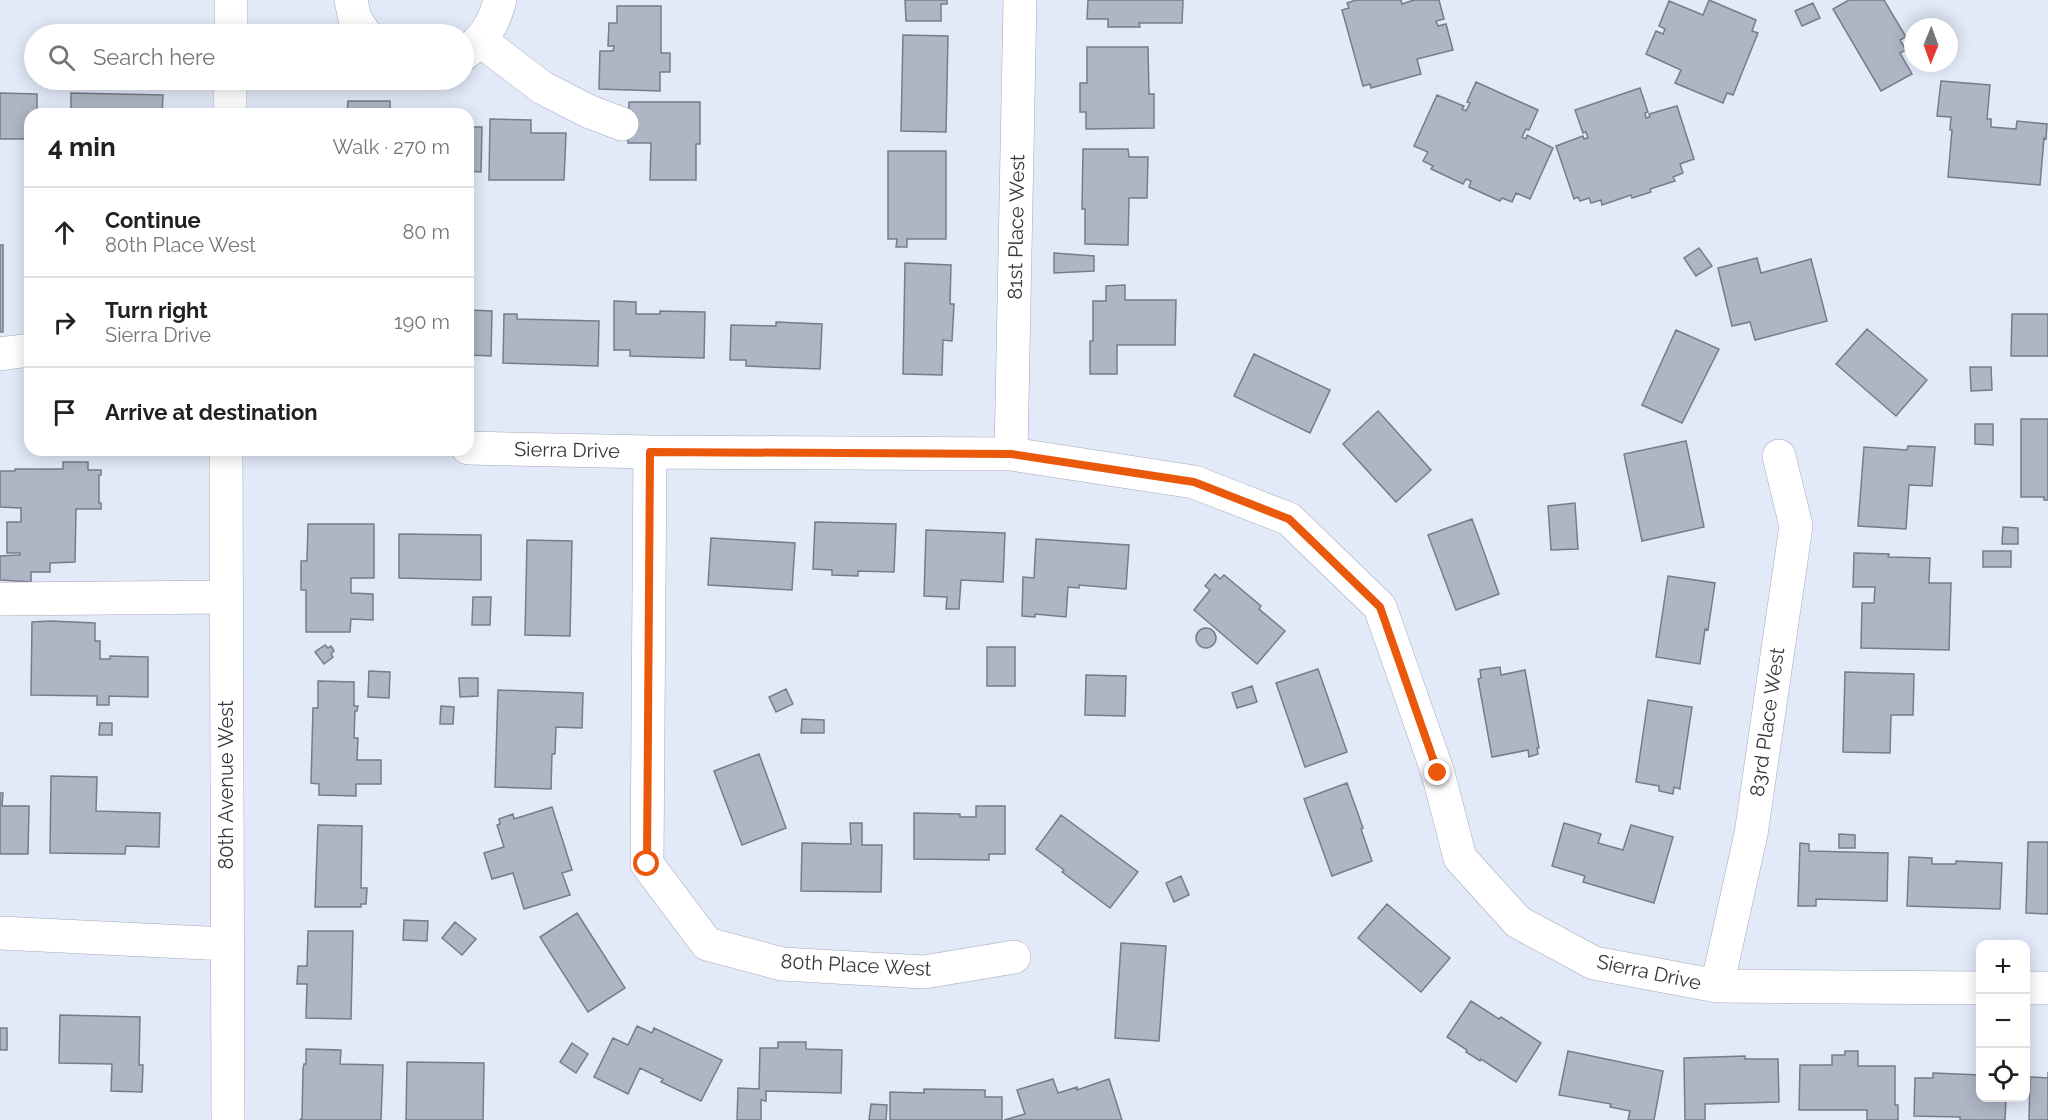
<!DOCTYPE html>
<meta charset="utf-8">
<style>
body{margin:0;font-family:Raleway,sans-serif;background:#f6f6f6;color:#202124}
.controls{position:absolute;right:18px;bottom:18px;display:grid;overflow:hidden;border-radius:12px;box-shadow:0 3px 15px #0003}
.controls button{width:54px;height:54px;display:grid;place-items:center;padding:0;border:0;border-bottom:2px solid #e0e0e0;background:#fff;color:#202124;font:30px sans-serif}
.compass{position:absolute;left:1904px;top:18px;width:54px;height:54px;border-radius:50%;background:#fff;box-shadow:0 3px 15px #0003;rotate:181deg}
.stop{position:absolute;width:18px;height:18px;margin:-14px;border:4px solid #ea580c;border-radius:50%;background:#fff}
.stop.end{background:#ea580c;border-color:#fff;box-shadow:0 2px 6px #0008}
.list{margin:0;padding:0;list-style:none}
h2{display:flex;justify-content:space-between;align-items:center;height:78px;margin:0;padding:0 24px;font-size:26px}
h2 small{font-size:20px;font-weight:400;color:#757577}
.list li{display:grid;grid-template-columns:39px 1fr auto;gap:18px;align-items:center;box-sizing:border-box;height:90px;padding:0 24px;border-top:2px solid #e0e0e0}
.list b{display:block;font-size:22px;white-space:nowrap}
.list p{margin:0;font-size:20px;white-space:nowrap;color:#757577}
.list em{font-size:20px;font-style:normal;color:#757577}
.icon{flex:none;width:33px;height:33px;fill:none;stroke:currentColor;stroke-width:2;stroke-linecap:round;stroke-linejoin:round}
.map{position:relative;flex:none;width:2048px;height:1120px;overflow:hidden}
.search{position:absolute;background:#fff;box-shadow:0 3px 15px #0003;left:24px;top:24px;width:450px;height:66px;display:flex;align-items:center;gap:15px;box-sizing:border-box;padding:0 21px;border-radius:33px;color:#757577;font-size:22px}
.panel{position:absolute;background:#fff;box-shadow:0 3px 15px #0003;left:24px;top:108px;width:450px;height:348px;border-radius:18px}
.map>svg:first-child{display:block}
.building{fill:#aeb5c4;stroke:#767c8a;stroke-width:1.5}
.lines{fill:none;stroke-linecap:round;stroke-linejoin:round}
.minor-casing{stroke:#a3a9b8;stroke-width:34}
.minor{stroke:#fff;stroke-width:33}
.route{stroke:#ea580c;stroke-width:8}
.labels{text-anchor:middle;stroke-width:4.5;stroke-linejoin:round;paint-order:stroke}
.street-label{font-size:20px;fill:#35373d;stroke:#fff}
</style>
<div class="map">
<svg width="2048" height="1120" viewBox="0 0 2048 1120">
<rect width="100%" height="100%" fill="#e2e9f9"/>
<path class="building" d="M905 0H947V4H941V21H906Z
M1088 0H1183L1182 23H1139L1140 27H1108V19H1087Z
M1356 0H1401L1402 4 1414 0H1439L1444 19 1436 21 1438 26 1446 24 1453 50 1417 59 1421 74 1371 88 1370 84 1363 86 1342 10 1349 8 1347 3Z
M1709 0 1756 20 1752 31 1758 33 1733 95 1727 93 1723 103 1675 83 1681 70 1646 54 1656 31 1663 34 1665 29 1659 26 1669 1 1703 15Z
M1849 0H1884L1906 37 1900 40 1906 50 1900 53 1912 74 1881 91 1833 9Z
M1813 3 1820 18 1802 26 1795 11Z
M617 6H661V53H670V72H660V91L599 89 600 51H613L614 46H608L609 23H617Z
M903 35 948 36 946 132 901 131Z
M1087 47H1148L1149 94H1154V128L1086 129V112H1080V83H1087Z
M1941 81 1990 85 1987 119H1991V127L2016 129 2017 121 2047 124 2046 139 2044 138 2040 185 1948 177 1952 130H1950L1951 117 1937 116Z
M1476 82 1538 110 1529 130 1526 129 1522 137 1526 139 1527 135 1553 148 1530 199 1516 193 1512 202 1502 198 1500 201 1469 187 1471 181 1466 179 1463 184 1431 169 1433 166 1423 161 1428 152 1414 146 1437 95 1464 106 1462 109 1466 111 1470 103 1467 102Z
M1640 88 1648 112 1645 113 1646 118 1650 117 1649 114 1677 106 1694 159 1680 164 1683 173 1673 177 1675 181 1650 189 1651 192 1632 198 1631 195 1602 205 1601 200 1591 203 1589 198 1580 201 1578 197 1574 199 1556 146 1583 136 1584 139 1588 138 1586 132 1583 133 1575 110Z
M0 93 37 94V114H30V139H0Z
M71 93 163 95 162 114H61V112H71Z
M348 101H390V114H314L347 113Z
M629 102H700V144H696V180H650L651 143H628Z
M400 111H436V114H400Z
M490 119 531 120V133H566L564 180H489Z
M468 127H482L481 172 468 171Z
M1083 149H1128L1129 157H1148L1147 198H1129L1128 245 1085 244V209H1082Z
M888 151H946V239H907V247H896L897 239H888Z
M0 245H3V332H0Z
M1699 248 1712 266 1696 276 1684 258Z
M1054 253 1094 256V271L1054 273Z
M1757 258 1761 273 1811 259 1827 321 1755 340 1750 322 1732 326 1718 268Z
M905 263 951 265 950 304H954L952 341 943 340 942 375 903 374Z
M1125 285V300H1176L1175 345H1117V374H1090V341H1093V301H1106V286Z
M614 301 636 302V314H660V311L705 312 704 358 630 356V350H614Z
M468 310 492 311 491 356 468 355Z
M504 314H517V319L599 321 598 366 503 363Z
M2012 314H2048V356H2011Z
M776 322 822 324 820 369 746 366V360H730L731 325 776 326Z
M1867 329 1927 380 1896 416 1836 364Z
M1676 330 1719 349 1682 423 1642 405Z
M1254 354 1330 390 1310 433 1234 396Z
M1970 367H1991L1992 390 1971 391Z
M1378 411 1431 470 1396 502 1343 444Z
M2021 419H2048V500H2044V497H2021Z
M1975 424H1993V445L1975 444Z
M1686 441 1704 527 1642 541 1624 454Z
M1908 446 1935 447 1932 486 1909 485 1906 529 1858 526 1864 447 1907 450Z
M63 462H88V470H101V475H99V503H101V509H76L75 562 50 563V572H31V582L0 580V556L20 555V553H7V522H21V508L0 507V471H15V469H63Z
M1575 503 1578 549 1551 550 1548 506Z
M1472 519 1499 594 1456 610 1428 535Z
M815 522 896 524 894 572 858 571V576L832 575V570L813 569Z
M308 524H374V578H351V593L373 594V620L351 619 350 632H306V590H301V561H307Z
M2003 527 2018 528V544H2002Z
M926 530 1005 533 1003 582 961 580 959 609H946L947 597 924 596Z
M399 534 481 535V580L399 578Z
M711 538 795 543 792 590 708 585Z
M1036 539 1129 545 1126 589 1079 585V588L1068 587 1066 617 1035 614V617L1022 616 1023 577 1034 578Z
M527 540 572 541 570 636 525 635Z
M1983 551H2011V567H1983Z
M1854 553 1889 554 1888 557 1930 558 1929 583H1951L1949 650 1861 648 1862 603H1874L1875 587H1853Z
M1215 574 1220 579 1224 575 1261 606 1259 609 1285 631 1257 664 1194 610 1210 590 1205 586Z
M1668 576 1715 583 1708 630 1705 629 1700 664 1656 657Z
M473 597H491L490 625H472Z
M51 621 95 623V641H100V659H110V656L148 657V697L109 696V705H97V696L31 695 32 622Z
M1196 638a10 10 0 1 1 20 0a10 10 0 1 1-20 0Z
M325 645 328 648 331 646 334 651 331 654 333 657 324 664 315 652Z
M987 647H1015V686H987Z
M1500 667 1501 675 1525 670 1539 748H1537L1538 754 1529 757 1528 750 1492 757 1478 679 1481 678 1480 670Z
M1318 669 1347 752 1305 767 1276 683Z
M369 671 390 672 389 698 368 697Z
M1845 672 1914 674 1913 715H1891L1890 753 1843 752Z
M1086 675 1126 676 1125 716 1085 715Z
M459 678H478V696L460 697Z
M318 681 354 682V706H358L357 711H355L354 738H358L357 760H381V784H356V796L319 795V784L311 783 313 708H318Z
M1252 686 1257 702 1237 708 1232 693Z
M786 689 793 704 776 712 769 697Z
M498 690 583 693 582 728 556 727 555 754H552L551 789 495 787Z
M1648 700 1692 707 1680 787V789L1674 787 1673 794 1659 791V786L1636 782Z
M441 706 454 707 453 724H440Z
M802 719 824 720V733H801Z
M100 723H112V735H99Z
M759 754 786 828 742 845 714 771Z
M51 776 97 777 96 811 160 813 159 847 126 846 125 854 50 853Z
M1347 783 1363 828 1361 829 1372 861 1332 876 1304 799Z
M0 793H3L2 806H29L28 854H0Z
M976 806H1005V854H989V860L914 859V813L960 814V817H976Z
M552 807 572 870 562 873 570 895 524 909 513 873 492 879 484 853 504 847 497 825 500 824 499 819 513 814 514 819Z
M1061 815 1138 872 1110 908 1062 872 1064 870 1036 849Z
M850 823H862V845H882L881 892 801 891 802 843 851 844Z
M1564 823 1601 834 1598 843 1623 850 1631 825 1673 837 1654 903 1583 882 1585 876 1552 866Z
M318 825 362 826 361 888H367L366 904H361V907H315Z
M1839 834 1855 835V848H1839Z
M2028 842H2048V914L2026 913Z
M1800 843 1809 844V851L1888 853 1887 901 1816 899V906H1798Z
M1909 857 1932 858V864H1956V861L2002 863 2000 909 1907 906Z
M1181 876 1189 895 1174 902 1166 883Z
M1387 904 1450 958 1421 992 1358 938Z
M577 913 625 988 588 1012 540 937Z
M404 920 428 921 427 941 403 940Z
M455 922 476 939 462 955 442 938Z
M308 931H353L351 1019 306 1018 307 984H297L298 966H307Z
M1121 943 1166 946 1159 1041 1115 1038Z
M1471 1001 1499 1019 1501 1017 1541 1043 1516 1082 1481 1059 1480 1061 1466 1052 1467 1050 1447 1037Z
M60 1015 140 1017 139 1065H143L142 1092 111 1091 112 1064 59 1063Z
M637 1026 652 1033 654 1028 722 1060 701 1101 661 1082 663 1079 640 1068 628 1094 594 1077 613 1038 628 1045Z
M0 1028H7V1050H0Z
M778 1042H806V1049L842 1050 841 1093 766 1091V1101L761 1100V1120H737L738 1088 759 1089 760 1048H778Z
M572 1043 588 1054 576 1073 560 1062Z
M306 1049 341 1050 340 1064 383 1065 381 1120H300L302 1118 303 1069 304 1064H306Z
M1568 1051 1663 1071 1654 1120H1628L1630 1111 1610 1107 1611 1104 1559 1095Z
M1845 1051H1858V1066H1895V1105H1898V1120H1867V1110H1799L1800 1065H1832V1055H1845Z
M1745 1056V1059H1778L1779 1102 1705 1104V1120H1685L1684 1058Z
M407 1062 484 1063 483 1120H406Z
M2048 1072V1120H2029L2030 1077 2048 1078Z
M1933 1073 1980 1075V1098H2006L2005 1120H1960V1117L1914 1116 1915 1078H1933Z
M1053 1079 1058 1093 1077 1087V1090L1109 1079 1122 1120H1004L1025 1114 1017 1090Z
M924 1089 985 1090V1097H1002V1120H890V1092L924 1093Z
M871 1104 887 1105 886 1120H869Z"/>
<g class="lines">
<g class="minor-casing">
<path id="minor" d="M351 0 355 19 365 34
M231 34V0
M481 41 543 88 590 112 622 124
M464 54C485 38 493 26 500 0
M230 114V80
M0 354 30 350
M468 448 650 452 1011 454 1194 482 1289 519 1380 607 1438 773 1460 858 1518 922 1594 963 1717 986 1980 988
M226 450 228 1120
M650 452 647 864 707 944 782 964 924 972 1014 957
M1011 454 1020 0
M0 599 226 597
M0 933 226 944
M1717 986 1751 834 1796 526 1779 456
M2026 988H2048"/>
</g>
<use href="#minor" class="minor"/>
</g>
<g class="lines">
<path class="route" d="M647 864 650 452 1011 454 1194 482 1289 519 1380 607 1438 773"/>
</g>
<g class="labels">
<g class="street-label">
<text transform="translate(1016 227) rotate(-89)" y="7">81st Place West</text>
<text transform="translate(567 450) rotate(1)" y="7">Sierra Drive</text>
<text transform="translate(1767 722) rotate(-82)" y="7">83rd Place West</text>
<text transform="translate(226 785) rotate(-90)" y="7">80th Avenue West</text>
<text transform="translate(856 965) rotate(3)" y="7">80th Place West</text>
<text transform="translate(1649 972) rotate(12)" y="7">Sierra Drive</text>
</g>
</g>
</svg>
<div class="controls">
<button>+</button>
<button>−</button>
<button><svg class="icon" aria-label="locate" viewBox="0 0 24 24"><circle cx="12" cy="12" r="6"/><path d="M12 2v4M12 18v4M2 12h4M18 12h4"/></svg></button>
</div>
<svg class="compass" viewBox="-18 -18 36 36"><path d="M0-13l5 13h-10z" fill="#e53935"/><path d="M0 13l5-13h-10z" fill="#757577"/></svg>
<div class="stop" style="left:647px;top:864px"></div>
<div class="stop end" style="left:1438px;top:773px"></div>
<div class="search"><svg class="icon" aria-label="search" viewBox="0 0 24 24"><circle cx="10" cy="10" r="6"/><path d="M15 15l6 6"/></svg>Search here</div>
<section class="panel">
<h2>4 min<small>Walk · 270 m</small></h2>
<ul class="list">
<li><svg class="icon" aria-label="ahead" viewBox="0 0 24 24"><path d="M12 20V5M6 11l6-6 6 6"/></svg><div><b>Continue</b><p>80th Place West</p></div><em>80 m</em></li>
<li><svg class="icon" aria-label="right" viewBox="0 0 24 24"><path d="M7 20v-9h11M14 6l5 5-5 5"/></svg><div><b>Turn right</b><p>Sierra Drive</p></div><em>190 m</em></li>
<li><svg class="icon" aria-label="arrive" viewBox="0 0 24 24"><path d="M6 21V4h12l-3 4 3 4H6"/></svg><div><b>Arrive at destination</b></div></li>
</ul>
</section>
</div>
